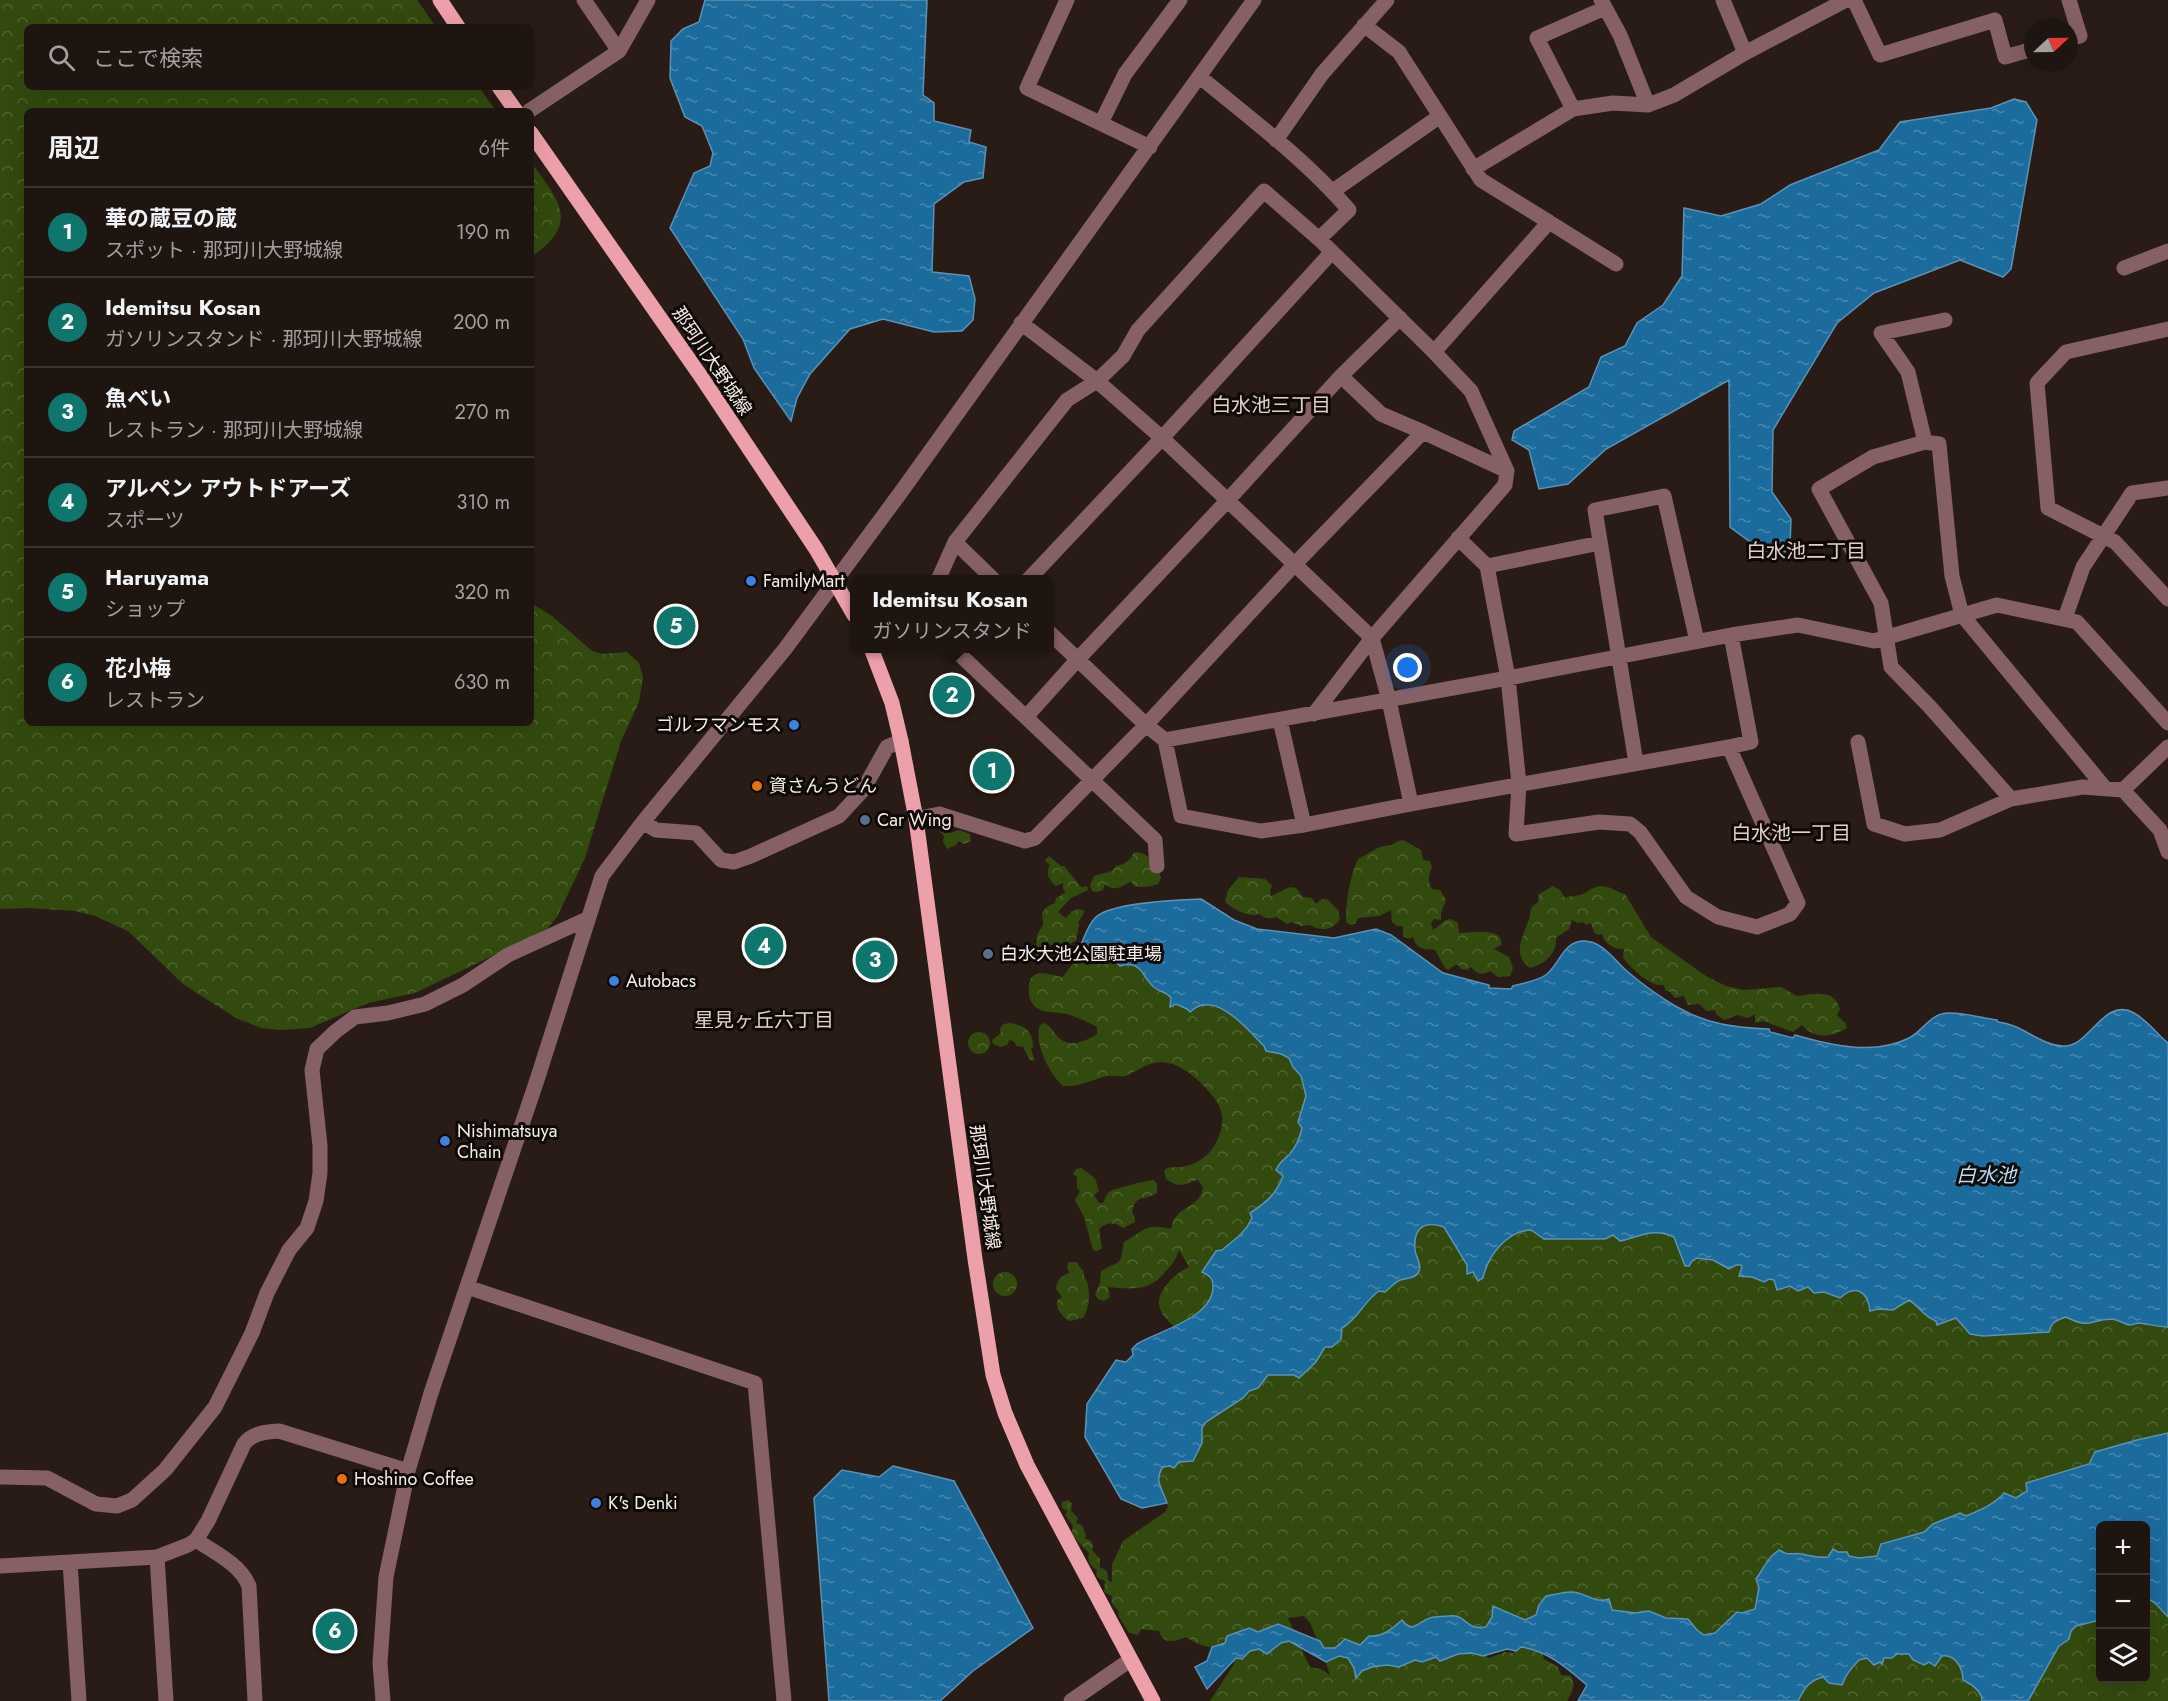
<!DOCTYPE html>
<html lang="ja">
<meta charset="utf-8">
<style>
body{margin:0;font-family:Jost,"Noto Sans JP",sans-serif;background:#2c221e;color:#f1f3f6}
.controls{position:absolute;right:18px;bottom:18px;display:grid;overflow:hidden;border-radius:9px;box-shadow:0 6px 24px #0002}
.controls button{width:54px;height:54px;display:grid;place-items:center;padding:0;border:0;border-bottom:2px solid #3c3430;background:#1f1510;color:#f1f3f6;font:30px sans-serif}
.compass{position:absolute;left:2024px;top:18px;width:54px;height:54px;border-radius:50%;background:#1f1510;box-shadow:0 6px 24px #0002;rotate:68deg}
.you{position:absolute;left:1408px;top:668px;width:21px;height:21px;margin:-15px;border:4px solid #fff;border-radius:50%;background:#1a73e8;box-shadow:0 0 0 9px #1a73e833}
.badge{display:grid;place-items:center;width:39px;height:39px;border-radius:50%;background:#0f766e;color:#fff;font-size:20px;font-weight:700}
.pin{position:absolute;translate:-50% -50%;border:3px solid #fff;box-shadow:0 2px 6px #0006}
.popup{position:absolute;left:850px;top:575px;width:204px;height:78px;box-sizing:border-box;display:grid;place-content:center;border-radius:9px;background:#1f1510;filter:drop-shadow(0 2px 4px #0005);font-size:20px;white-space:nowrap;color:#a19f9f}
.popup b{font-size:22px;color:#f1f3f6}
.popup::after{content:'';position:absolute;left:50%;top:100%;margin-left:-12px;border:12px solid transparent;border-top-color:#1f1510}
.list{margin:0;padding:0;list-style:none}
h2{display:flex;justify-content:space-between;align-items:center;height:78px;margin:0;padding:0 24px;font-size:26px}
h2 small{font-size:20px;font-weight:400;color:#a19f9f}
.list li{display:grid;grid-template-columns:39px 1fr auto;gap:18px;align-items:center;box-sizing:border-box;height:90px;padding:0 24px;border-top:2px solid #3c3430}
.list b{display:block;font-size:22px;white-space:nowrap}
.list p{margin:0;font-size:20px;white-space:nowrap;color:#a19f9f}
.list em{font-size:20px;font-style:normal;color:#a19f9f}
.icon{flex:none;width:33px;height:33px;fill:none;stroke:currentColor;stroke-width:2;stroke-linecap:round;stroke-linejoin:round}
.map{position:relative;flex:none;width:2168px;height:1701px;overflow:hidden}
.search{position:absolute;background:#1f1510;box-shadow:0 6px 24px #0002;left:24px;top:24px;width:510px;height:66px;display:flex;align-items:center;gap:15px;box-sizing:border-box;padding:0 21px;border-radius:9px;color:#a19f9f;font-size:22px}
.panel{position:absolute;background:#1f1510;box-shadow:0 6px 24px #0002;left:24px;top:108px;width:510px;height:618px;border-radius:9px}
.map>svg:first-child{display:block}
.forest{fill:url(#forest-crowns)}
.water{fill:url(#water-ripples);stroke:#5d92b4;stroke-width:1.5}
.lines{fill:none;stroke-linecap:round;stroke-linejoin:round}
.minor{stroke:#856064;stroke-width:15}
.major{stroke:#eca0a9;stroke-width:15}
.shop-dot{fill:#3f7fe0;stroke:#0e0806;stroke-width:2}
.food-dot{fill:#e8710a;stroke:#0e0806;stroke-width:2}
.service-dot{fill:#5c6f8a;stroke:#0e0806;stroke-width:2}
.labels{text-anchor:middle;stroke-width:6;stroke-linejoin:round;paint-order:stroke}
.street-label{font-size:18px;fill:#f6ede8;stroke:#0e0806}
.poi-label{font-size:18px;fill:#f6ede8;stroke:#0e0806;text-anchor:start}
.neighbourhood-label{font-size:20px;fill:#e2d0c8;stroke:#0e0806}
.water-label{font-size:20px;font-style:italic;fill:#b9ddf9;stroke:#0e0806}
</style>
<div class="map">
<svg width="2168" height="1701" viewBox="0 0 2168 1701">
<defs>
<pattern id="forest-crowns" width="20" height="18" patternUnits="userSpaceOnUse" patternTransform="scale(1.5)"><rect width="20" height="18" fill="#324a0e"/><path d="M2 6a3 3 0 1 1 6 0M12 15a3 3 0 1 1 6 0" fill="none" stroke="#506431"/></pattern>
<pattern id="water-ripples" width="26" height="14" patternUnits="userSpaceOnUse" patternTransform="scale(1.5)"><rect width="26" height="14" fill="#1c6b9d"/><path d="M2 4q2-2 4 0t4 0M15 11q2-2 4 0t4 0" fill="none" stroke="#4988af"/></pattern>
</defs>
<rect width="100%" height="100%" fill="#291c16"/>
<path class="forest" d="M0 0H417L436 27H27V87H479L496 111H27V723H531V603L552 616 592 651 602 654 627 652 639 663 643 677 639 702 621 741 585 858 557 917 547 929 532 937 415 993 368 1003 310 1028 280 1030 261 1028 236 1018 183 984 128 931 95 916 75 911 29 908 0 909Z
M531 162C559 201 581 223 531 257Z
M946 827 950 833 960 830 970 834 971 841 964 844 958 841 956 845 947 849 943 841 944 836 940 832Z
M1403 840 1421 850 1423 860 1430 861 1432 867C1429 875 1427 881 1432 889L1440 890 1446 900 1441 913V920L1434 919 1431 923 1433 930 1446 920 1451 919 1458 923 1459 933C1473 933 1486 929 1499 936L1502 944 1494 949 1509 957 1513 968 1510 976 1498 977 1490 971C1482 976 1477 974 1471 967L1467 970 1461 969 1458 965H1455L1448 970 1445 968 1435 950C1425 949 1416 950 1413 937L1409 939 1403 936V926H1397L1392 922 1391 910 1379 916 1358 918 1355 924 1350 925 1346 922C1346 901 1349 879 1358 859 1370 853 1379 845 1392 845L1396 842Z
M1134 852C1149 852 1158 865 1161 878L1158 884C1150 887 1143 888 1134 886L1131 881C1122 887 1114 892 1105 884L1103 890 1097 892 1092 891 1090 885 1094 876 1112 871 1116 866C1124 865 1131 860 1134 852Z
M1049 856 1061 866H1064L1081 887 1087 886 1088 890 1071 898 1058 912 1066 918 1072 911 1079 909 1085 911 1078 923 1079 925 1076 941 1071 943 1069 947 1065 948 1061 946 1045 944 1043 948 1044 952 1033 961 1031 958 1032 953 1036 949 1037 935 1043 925 1042 912 1048 906 1055 903 1056 898 1066 892 1063 889V883L1056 886C1049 880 1045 873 1050 865L1045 861Z
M1239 877 1265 879 1272 886 1270 891 1271 896 1290 887 1296 888 1303 897 1312 898 1316 904 1322 899H1327L1338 910 1340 919C1333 930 1321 932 1310 925L1301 926 1292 922 1287 924 1276 917C1269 919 1265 919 1260 914 1250 918 1231 909 1225 901L1228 890Z
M1553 886 1560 890 1565 898C1570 896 1574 896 1580 895 1589 893 1594 883 1607 887 1614 888 1618 893 1625 894L1651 937 1706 976 1726 986 1744 990 1781 987 1797 996C1814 994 1834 988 1840 1009L1837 1015 1846 1024 1847 1028C1832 1037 1814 1040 1802 1025L1793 1032 1763 1021 1755 1023V1014L1748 1018 1737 1015 1724 1020 1716 1014 1715 1010 1707 1011 1699 1004 1688 1005 1684 996 1675 998 1670 992 1665 990 1664 985C1649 987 1633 969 1623 958L1624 949C1614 950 1604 943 1602 934L1598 935 1594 932 1591 923 1586 925 1583 922 1577 923 1572 920 1569 929 1556 938C1557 954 1545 964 1530 968 1507 951 1530 930 1531 908L1538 902 1539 894Z
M1098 945 1228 1006 1297 1064 1311 1091 1308 1128 1287 1175 1195 1323 1176 1328C1169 1322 1160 1314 1159 1304 1158 1289 1177 1272 1189 1267L1179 1250C1177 1258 1172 1265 1166 1271 1150 1292 1132 1289 1108 1287L1110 1297 1104 1301 1098 1299 1095 1294 1100 1283 1101 1271C1122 1259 1120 1267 1124 1242 1145 1230 1146 1223 1171 1229 1175 1204 1200 1210 1203 1187L1198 1180C1183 1184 1181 1189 1166 1179L1164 1170C1170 1166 1174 1168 1181 1167 1201 1164 1214 1152 1220 1133 1224 1120 1223 1111 1215 1099 1203 1083 1181 1061 1159 1062 1147 1063 1136 1072 1125 1076 1119 1077 1113 1075 1107 1076 1090 1080 1081 1087 1063 1086 1050 1075 1033 1042 1040 1025L1045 1023C1052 1027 1053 1032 1059 1038 1069 1048 1087 1041 1097 1034V1027C1090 1023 1074 1016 1067 1014 1051 1011 1033 1015 1029 995 1029 991 1028 984 1030 981 1034 967 1054 976 1063 977L1084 948Z
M1010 1023C1024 1025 1033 1030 1033 1047L1031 1049 1035 1061 1030 1060 1023 1047 1017 1046 1013 1041 1009 1040 1008 1044 1001 1047 993 1044 992 1040 1001 1033 1000 1028 1004 1024Z
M968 1043a11 11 0 1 1 22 0a11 11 0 1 1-22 0Z
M1081 1168 1095 1178 1099 1191 1094 1195 1099 1203H1103C1105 1199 1106 1193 1111 1191 1114 1189 1151 1179 1154 1180L1157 1184V1193C1152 1198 1138 1197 1135 1203 1133 1206 1133 1209 1132 1212L1135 1218V1222L1123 1228C1114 1222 1107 1222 1099 1229L1102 1248 1098 1251 1093 1250 1084 1217 1075 1200 1080 1191 1077 1188V1177L1073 1174 1076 1169Z
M1436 1218 1490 1252 1519 1226 1685 1223 2065 1309 2168 1313V1443L1760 1616 1719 1642 1515 1629 1362 1651H1322L1310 1623 1304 1616 1288 1618 1295 1634C1260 1641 1217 1660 1186 1637 1175 1642 1163 1645 1159 1631L1141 1629 1138 1635 1129 1633 1119 1617 1118 1610C1113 1606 1110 1602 1112 1596L1104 1592 1105 1581 1098 1578 1096 1574 1097 1570C1090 1566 1087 1561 1089 1553L1071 1534 1073 1526 1065 1515 1067 1511 1062 1508V1502L1068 1500 1072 1504 1071 1511 1078 1518 1076 1523 1082 1525 1086 1535 1085 1539 1090 1540 1093 1545 1092 1550 1100 1559V1567L1107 1571 1108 1580 1112 1582V1564L1123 1541 1165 1512 1168 1506 1154 1482 1159 1467 1202 1420 1339 1324 1412 1248 1417 1224Z
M1069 1262H1076L1084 1272C1083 1279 1087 1279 1088 1285 1090 1297 1089 1309 1083 1318L1069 1321C1062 1317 1056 1309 1057 1301L1062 1297 1056 1289C1057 1280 1061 1276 1069 1273L1067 1267Z
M993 1284a12 12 0 1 1 24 0a12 12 0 1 1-24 0Z
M2146 1591 2168 1611V1701H2025V1692L2076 1622 2100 1616V1678H2146Z
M1291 1638 1299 1644 1310 1667 1321 1669 1330 1675 1324 1657 1349 1655 1365 1665 1475 1648 1489 1658 1505 1652 1513 1653 1519 1645 1540 1647 1544 1659 1558 1667 1561 1675 1571 1676C1576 1686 1572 1692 1567 1701H1210L1234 1664V1654L1280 1639Z
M1942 1650 1962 1658 1987 1701H1778C1787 1693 1796 1683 1807 1678 1854 1654 1891 1651 1942 1650Z"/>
<path class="water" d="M705 0H927L923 95 934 103V121L971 130 969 142 986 147 983 178 964 182 934 204 932 272 969 276 975 299 973 320 962 331 934 332 883 319 850 329 810 374 797 398 791 421 754 368 743 339 670 228 694 173 710 166 713 153 702 126 685 117 670 78 671 41 683 29 699 22Z
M2014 99 2026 102 2037 120 2011 269 2003 277 1960 260 1874 293 1837 323 1773 430 1772 492 1791 519 1790 546 1776 561 1730 527 1729 380 1606 449 1568 484 1539 489 1529 450 1512 440 1514 431 1589 387 1601 357 1625 346 1637 323 1663 305 1682 276 1684 208 1721 216 1761 204 1790 185 1879 150 1900 122 1991 108Z
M1201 899 1234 920 1257 929 1334 938 1376 929 1391 935 1443 973 1489 985V988L1511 989 1513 986C1523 983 1539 981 1547 974 1560 963 1563 942 1583 941 1602 940 1615 961 1628 972 1642 984 1660 997 1677 1007 1706 1024 1736 1028 1769 1029L1770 1032 1793 1038 1795 1035C1830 1045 1874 1056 1909 1038 1923 1031 1930 1014 1947 1013 1964 1012 1980 1018 1997 1020L1998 1022C2022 1024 2039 1045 2063 1046 2090 1048 2103 996 2134 1013 2147 1020 2158 1035 2168 1043V1327C2158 1327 2149 1324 2139 1323 2136 1323 2133 1325 2130 1325 2124 1324 2119 1320 2112 1319 2089 1319 2092 1330 2066 1317 2057 1320 2051 1322 2049 1332L1983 1336 1970 1334 1956 1318 1937 1325 1936 1321C1924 1317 1919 1306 1909 1300L1893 1310 1878 1309 1870 1311C1868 1292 1856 1283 1840 1298L1824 1292 1814 1293 1808 1287 1798 1291 1790 1286 1777 1290 1774 1280 1769 1279 1764 1282 1752 1277 1739 1276 1742 1267 1741 1265H1736L1729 1269 1713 1260 1697 1258 1692 1261 1689 1266H1685L1674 1237C1652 1227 1640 1237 1620 1241L1613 1235 1605 1239H1544L1531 1230C1507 1231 1488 1255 1483 1278L1478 1281 1473 1272 1467 1274V1265L1444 1227C1424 1220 1413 1228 1415 1250 1416 1258 1423 1266 1418 1273 1414 1279 1406 1278 1400 1280 1395 1282 1390 1288 1385 1292L1379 1291C1364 1301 1358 1319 1342 1328L1341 1339 1332 1347H1325L1316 1362 1299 1378 1294 1375H1268L1258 1388 1249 1391 1243 1398 1206 1422 1202 1428V1443L1193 1461 1179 1462 1174 1468 1170 1466 1163 1467C1153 1481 1163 1489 1167 1503L1142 1508 1121 1499 1085 1437 1087 1404 1116 1360 1126 1362 1133 1355 1132 1349 1137 1344C1158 1331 1214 1318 1213 1286 1213 1278 1209 1275 1202 1272L1216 1251 1222 1250 1239 1236 1247 1227 1252 1218 1250 1213C1266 1203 1277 1193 1283 1176L1276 1170C1279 1163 1283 1160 1289 1155 1295 1148 1300 1138 1302 1128L1298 1122 1306 1096 1301 1076 1293 1067 1289 1058 1281 1054 1266 1051 1264 1046C1248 1030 1215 988 1190 1012L1187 1009 1176 1004 1170 1007 1171 998C1166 991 1162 993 1155 988 1142 978 1142 959 1120 966L1115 961 1106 958 1104 953 1092 951 1080 956 1078 952C1083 941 1087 926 1095 918 1109 902 1180 900 1201 899Z
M2168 1433V1617L2156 1604 2146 1597V1526H2100V1620L2076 1626 2071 1631 2069 1639 2059 1646 2028 1701H1982C1982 1691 1971 1684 1963 1680 1963 1668 1955 1654 1942 1656L1935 1666 1929 1662 1924 1665 1913 1660 1909 1654H1897L1892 1658H1884L1882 1664 1880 1662 1874 1665 1867 1658 1859 1660C1852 1667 1845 1676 1842 1685L1829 1683 1823 1677C1808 1681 1805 1688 1798 1701H1578L1587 1685C1568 1669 1547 1650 1521 1647L1516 1651 1507 1649 1483 1656 1472 1653 1458 1654 1440 1661 1436 1657 1422 1662 1415 1660 1399 1667 1387 1665 1372 1667 1362 1671 1356 1678 1354 1668 1348 1658 1339 1656 1326 1662 1289 1641 1281 1643 1267 1654 1259 1649 1250 1651 1242 1659 1236 1658 1207 1689 1195 1667 1207 1661 1212 1647 1225 1643 1227 1636 1249 1628 1258 1632 1278 1624 1320 1641 1324 1648H1335L1345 1639 1360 1645 1369 1636C1383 1637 1392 1629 1402 1620 1413 1635 1419 1621 1430 1618 1435 1616 1443 1617 1449 1616 1468 1614 1464 1631 1486 1627L1492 1617 1493 1606 1525 1620 1536 1615 1539 1605 1546 1596C1553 1595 1563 1592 1571 1592 1586 1592 1593 1604 1609 1599L1612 1610 1636 1613 1649 1611 1666 1618 1688 1619 1697 1630 1704 1635 1715 1633 1737 1612 1742 1613 1755 1609 1759 1588 1756 1579C1765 1567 1766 1559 1779 1550 1790 1557 1792 1552 1802 1554 1811 1556 1818 1558 1828 1557L1833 1549 1838 1552H1847L1849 1556 1859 1558 1877 1556 1881 1544 1924 1532 1933 1524 1960 1513 1966 1516C1980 1510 1995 1504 2004 1493L2016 1498 2027 1491 2026 1483 2089 1464 2095 1452 2137 1440Z
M893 1466 954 1481 1033 1628 973 1671 940 1701H829L814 1498 842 1470 879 1477Z"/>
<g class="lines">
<path class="minor" d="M1067 0 1027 88 1150 147
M1601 0 1620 35 1648 105
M1854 0 1880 55 1995 20 2005 57 2033 49
M1364 25 1399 52 1440 116
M2069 39 2080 36 2069 0
M619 51 648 0
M1745 53 1846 0
M1200 77C1251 119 1306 160 1349 210L1319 239
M1573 109 1537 38 1605 8
M529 111 619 51 584 0
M1101 123 1125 74 1180 0
M1276 140 1322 74 1387 0
M1473 169 1573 109 1613 103 1648 105 1674 95 1745 53 1723 0
M1333 191 1440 116 1481 180 1549 222 1434 352
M1549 222 1616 264
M2124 268 2168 251
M1945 320 1881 333 1908 372 1925 442 1939 444 1952 576 1962 615 2105 788
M1021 323 1097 381 1162 438 1372 638 1389 700 1411 804
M2168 329 2066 352 2037 383 2048 508 2115 542 2168 599
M1341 376 1381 414 1423 432
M1925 442 1873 457 1819 489 1881 603 1891 667 1930 707 2011 799 2083 787 2123 790 2160 830 2168 852
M1458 538 1487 566 1508 678 1519 784 1516 834 1599 822 1630 824 1640 832 1686 897 1718 917 1757 927 1790 914 1798 903 1729 747
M955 542 994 580
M1487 566 1600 543
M938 580 955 542 1067 400 1097 381 1123 356 1138 330 1264 191 1319 239 1434 352 1471 391 1507 471
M1028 580 1162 438 1331 253
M2065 618 2083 567 2132 493 2168 488
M1050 633 1146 725 1165 740 1508 678 1731 635 1798 625 1874 641 1997 605 2077 622 2168 723
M953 648 1155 840 1157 866
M1026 717 1078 659 1228 500 1341 376 1400 318
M1280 720 1304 825
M1165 740 1181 816 1261 831 1304 825 1411 804 1729 747 1751 742 1731 635
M1858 742 1874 824 1905 834 1940 830 2011 799
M1636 763 1595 510 1664 496 1697 641
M2123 790 2168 747
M916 819 939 814 1025 841 1035 838 1146 725 1294 565 1423 432 1507 471 1505 485 1372 638 1314 714
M643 822 656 830 696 833 721 860 734 862 751 856 839 816 863 790 887 747 901 741
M467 1287 755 1383 784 1701
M0 1477 47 1478 96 1504 117 1506 132 1500 165 1470 215 1407 252 1333 267 1293 289 1250 307 1228 316 1201 320 1173V1146L312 1070 317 1049 336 1031 355 1017 388 1013 425 1004 463 985 508 955 587 919
M196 1540C214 1552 240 1564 249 1586L255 1701
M157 1557 166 1701
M70 1562 79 1701
M0 1566 157 1557 188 1545 196 1540 208 1521 244 1444C252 1433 266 1432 279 1431L408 1471
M383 1701 380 1663 386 1577 408 1471 431 1393 537 1080 602 876 643 822 785 649 901 492 1254 0
M1071 1701 1130 1660"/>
<path class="major" d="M440 0 458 27
M499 87 516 111
M531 133 702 378 816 549 854 615
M871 648 892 703 901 741 916 819 975 1259 993 1375 1005 1413 1027 1465 1153 1701"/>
</g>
<g class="shop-dot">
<circle cx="751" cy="581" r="6"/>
<circle cx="794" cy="725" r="6"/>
<circle cx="614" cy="981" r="6"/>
<circle cx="445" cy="1141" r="6"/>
<circle cx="596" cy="1503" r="6"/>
</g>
<g class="food-dot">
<circle cx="757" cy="786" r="6"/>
<circle cx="342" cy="1479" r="6"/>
</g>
<g class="service-dot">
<circle cx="865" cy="820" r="6"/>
<circle cx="988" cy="954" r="6"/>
</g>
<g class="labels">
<g class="street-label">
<text transform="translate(712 361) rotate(56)" y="6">那珂川大野城線</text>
<text transform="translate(985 1187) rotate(82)" y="6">那珂川大野城線</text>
</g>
<g class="poi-label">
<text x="763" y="587">FamilyMart</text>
<text x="782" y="731" text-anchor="end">ゴルフマンモス</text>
<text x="769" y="792">資さんうどん</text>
<text x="877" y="826">Car Wing</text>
<text x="1000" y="960">白水大池公園駐車場</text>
<text x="626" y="987">Autobacs</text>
<text x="457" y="1137">Nishimatsuya<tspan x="457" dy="21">Chain</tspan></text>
<text x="354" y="1485">Hoshino Coffee</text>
<text x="608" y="1509">K's Denki</text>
</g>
<g class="neighbourhood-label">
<text x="1271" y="412">白水池三丁目</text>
<text x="1806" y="558">白水池二丁目</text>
<text x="1791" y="840">白水池一丁目</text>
<text x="764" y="1027">星見ヶ丘六丁目</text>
</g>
<g class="water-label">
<text x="1986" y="1182">白水池</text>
</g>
</g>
</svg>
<div class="controls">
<button>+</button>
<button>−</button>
<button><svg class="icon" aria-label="layers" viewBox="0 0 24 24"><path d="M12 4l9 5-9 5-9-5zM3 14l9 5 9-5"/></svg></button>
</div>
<svg class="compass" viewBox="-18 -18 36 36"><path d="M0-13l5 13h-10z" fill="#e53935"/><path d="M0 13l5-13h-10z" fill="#a19f9f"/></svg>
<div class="you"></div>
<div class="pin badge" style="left:992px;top:771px">1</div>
<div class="pin badge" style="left:952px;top:695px">2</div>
<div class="popup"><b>Idemitsu Kosan</b>ガソリンスタンド</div>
<div class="pin badge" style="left:875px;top:960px">3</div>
<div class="pin badge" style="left:764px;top:946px">4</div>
<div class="pin badge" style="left:676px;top:626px">5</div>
<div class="pin badge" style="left:335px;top:1631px">6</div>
<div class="search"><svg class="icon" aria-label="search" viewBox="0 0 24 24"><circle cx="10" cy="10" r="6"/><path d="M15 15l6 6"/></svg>ここで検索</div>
<section class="panel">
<h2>周辺<small>6件</small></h2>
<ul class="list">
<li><span class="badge">1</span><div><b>華の蔵豆の蔵</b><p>スポット · 那珂川大野城線</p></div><em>190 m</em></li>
<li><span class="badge">2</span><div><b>Idemitsu Kosan</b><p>ガソリンスタンド · 那珂川大野城線</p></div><em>200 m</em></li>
<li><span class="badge">3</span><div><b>魚べい</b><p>レストラン · 那珂川大野城線</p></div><em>270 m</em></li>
<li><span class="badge">4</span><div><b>アルペン アウトドアーズ</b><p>スポーツ</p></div><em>310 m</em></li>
<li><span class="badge">5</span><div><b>Haruyama</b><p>ショップ</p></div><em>320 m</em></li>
<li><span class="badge">6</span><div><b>花小梅</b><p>レストラン</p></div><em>630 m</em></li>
</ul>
</section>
</div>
